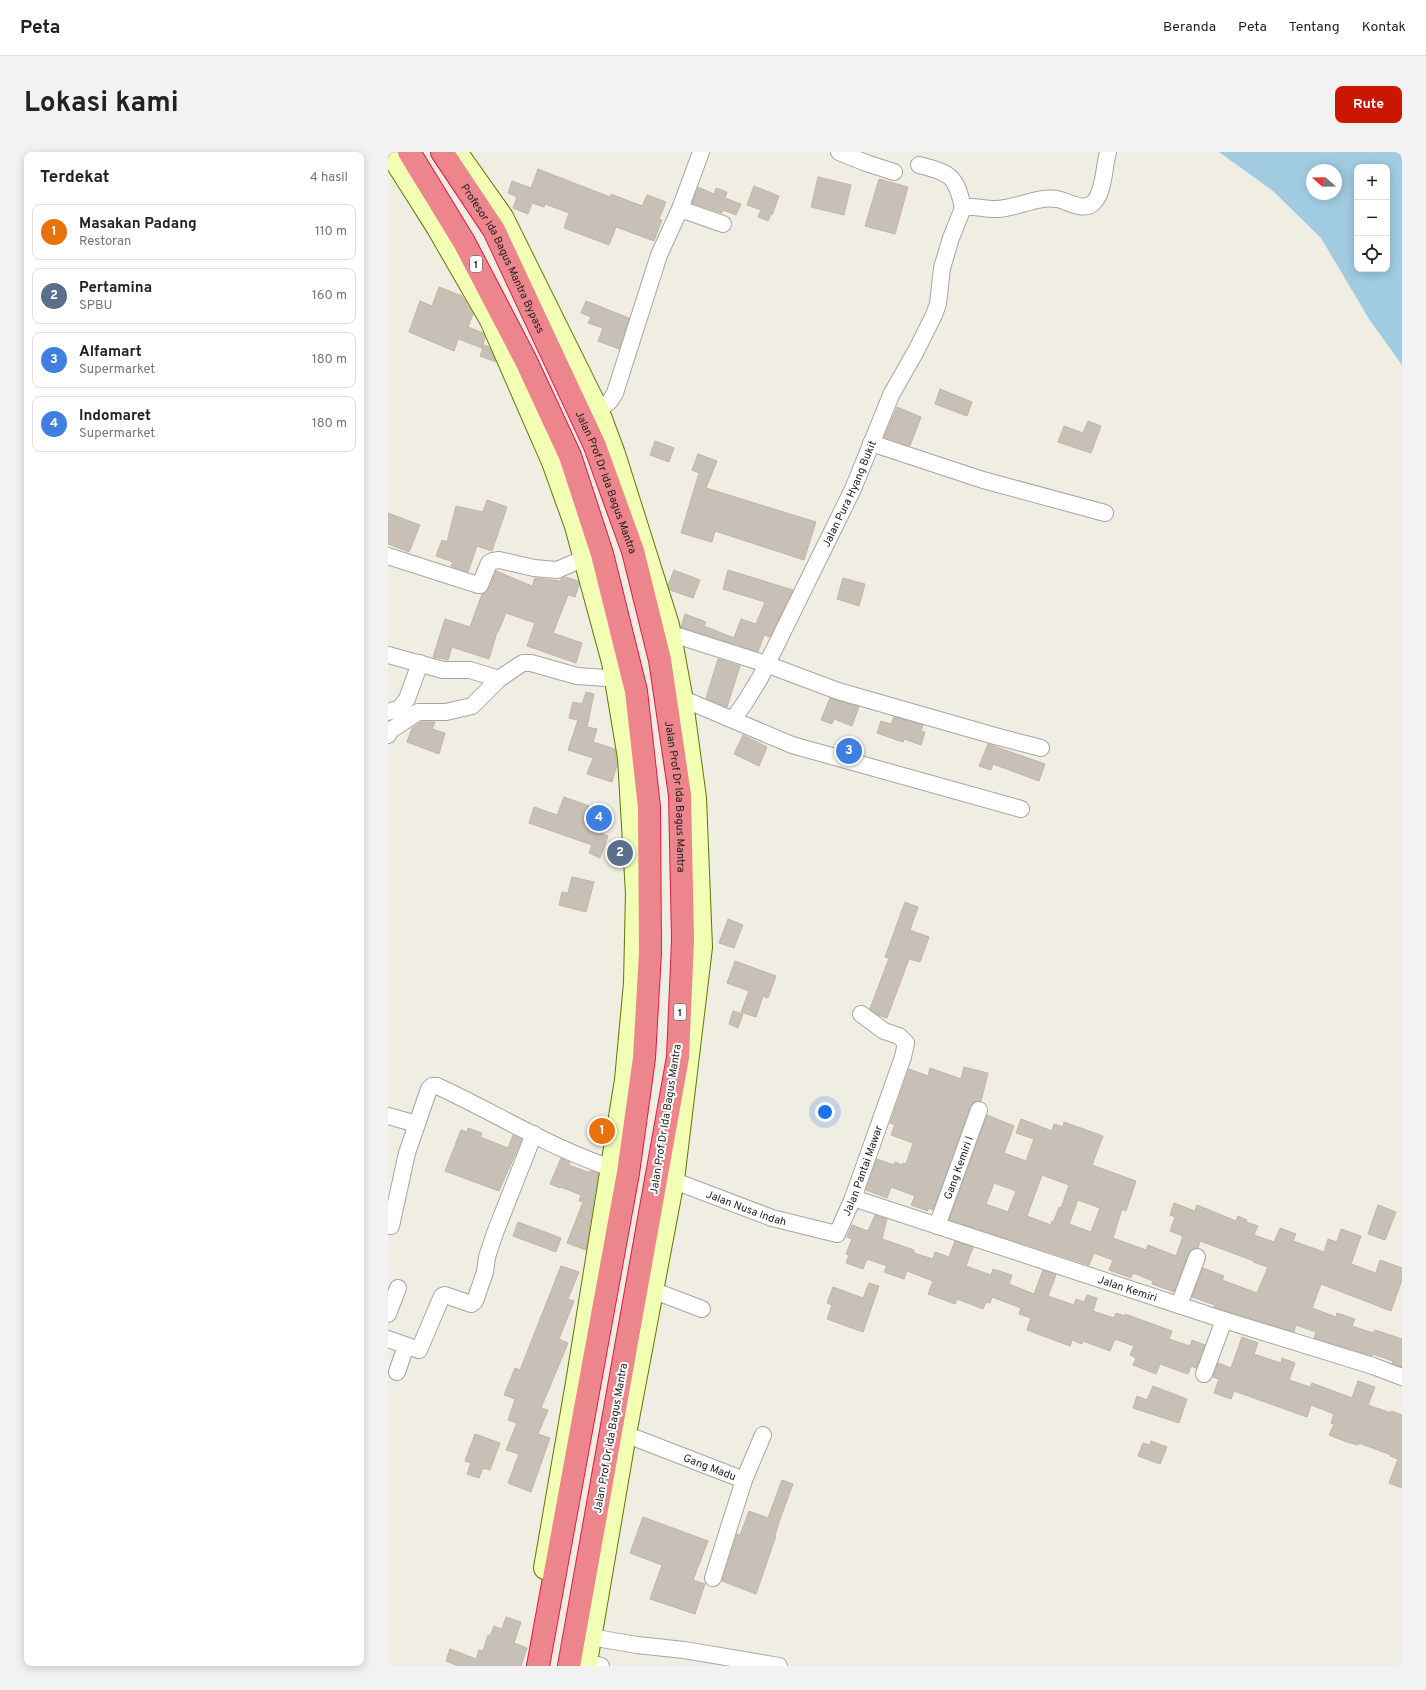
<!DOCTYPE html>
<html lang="id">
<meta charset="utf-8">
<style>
body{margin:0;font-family:Overpass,sans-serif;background:#f2f2f2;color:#222}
.controls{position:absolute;right:12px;top:12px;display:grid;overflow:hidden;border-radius:8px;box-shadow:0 2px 10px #0003}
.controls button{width:36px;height:36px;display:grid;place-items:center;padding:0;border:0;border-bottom:1px solid #e0e0e0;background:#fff;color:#222;font:20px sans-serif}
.compass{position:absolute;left:918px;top:12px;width:36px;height:36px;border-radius:50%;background:#fff;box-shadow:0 2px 10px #0003;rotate:290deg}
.you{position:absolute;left:437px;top:960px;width:14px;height:14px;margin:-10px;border:3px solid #fff;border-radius:50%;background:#1a73e8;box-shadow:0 0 0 6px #1a73e833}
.badge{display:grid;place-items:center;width:26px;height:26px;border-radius:50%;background:#cb1600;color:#fff;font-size:13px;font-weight:700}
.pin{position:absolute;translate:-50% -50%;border:2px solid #fff;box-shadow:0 1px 4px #0006}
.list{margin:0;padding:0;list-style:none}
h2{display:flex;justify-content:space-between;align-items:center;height:52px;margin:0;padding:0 16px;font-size:17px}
h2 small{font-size:13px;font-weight:400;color:#767676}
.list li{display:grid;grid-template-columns:26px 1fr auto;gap:12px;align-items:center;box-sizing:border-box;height:56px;margin:0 8px 8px;padding:0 8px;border:1px solid #e0e0e0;border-radius:8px}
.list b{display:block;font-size:15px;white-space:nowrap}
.list p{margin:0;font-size:13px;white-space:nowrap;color:#767676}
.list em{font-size:13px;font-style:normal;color:#767676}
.icon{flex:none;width:22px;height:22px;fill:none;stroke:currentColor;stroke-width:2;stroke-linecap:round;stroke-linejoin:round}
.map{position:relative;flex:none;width:1014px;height:1514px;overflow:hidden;border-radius:8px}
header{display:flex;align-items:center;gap:24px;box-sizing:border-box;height:56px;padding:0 20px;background:#fff;border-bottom:1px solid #e0e0e0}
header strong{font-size:19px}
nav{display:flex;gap:22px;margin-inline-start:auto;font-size:14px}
.intro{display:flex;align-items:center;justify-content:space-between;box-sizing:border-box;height:96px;padding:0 24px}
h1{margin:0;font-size:28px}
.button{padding:10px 18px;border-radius:8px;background:#cb1600;color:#fff;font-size:14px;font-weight:700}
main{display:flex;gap:24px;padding:0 24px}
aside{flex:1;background:#fff;border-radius:8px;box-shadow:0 2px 10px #0003}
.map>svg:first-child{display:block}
.water{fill:#a0cbe1;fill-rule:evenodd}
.building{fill:#c8c0b6;stroke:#c2b5a4;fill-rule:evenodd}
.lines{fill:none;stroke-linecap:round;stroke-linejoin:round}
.street-casing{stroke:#a5a5a5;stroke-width:18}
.secondary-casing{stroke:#5f7900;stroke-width:24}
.highway-casing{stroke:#e61748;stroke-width:24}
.street{stroke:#fff;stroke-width:16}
.secondary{stroke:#f2feb3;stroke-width:22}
.highway{stroke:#ed858d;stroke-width:22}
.labels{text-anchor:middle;stroke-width:4;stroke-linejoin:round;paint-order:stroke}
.shield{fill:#fff;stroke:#626262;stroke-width:1}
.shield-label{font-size:10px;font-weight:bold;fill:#1e1e1e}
.street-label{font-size:11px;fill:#1e1e1e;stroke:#fff}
</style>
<header>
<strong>Peta</strong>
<nav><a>Beranda</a><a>Peta</a><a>Tentang</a><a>Kontak</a></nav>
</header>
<div class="intro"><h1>Lokasi kami</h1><a class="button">Rute</a></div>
<main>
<aside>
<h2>Terdekat<small>4 hasil</small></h2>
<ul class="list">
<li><span class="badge" style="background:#e8710a">1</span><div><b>Masakan Padang</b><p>Restoran</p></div><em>110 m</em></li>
<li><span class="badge" style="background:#5c6f8a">2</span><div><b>Pertamina</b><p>SPBU</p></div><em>160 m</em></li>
<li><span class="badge" style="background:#3f7fe0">3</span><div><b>Alfamart</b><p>Supermarket</p></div><em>180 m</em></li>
<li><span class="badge" style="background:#3f7fe0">4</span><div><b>Indomaret</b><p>Supermarket</p></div><em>180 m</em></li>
</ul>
</aside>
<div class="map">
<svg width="1014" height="1514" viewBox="0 0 1014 1514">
<rect width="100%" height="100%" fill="#f0ede3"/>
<path class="water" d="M831 0H1014V213L981 167 933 86 885 39ZM969 15H999V117H969ZM924 18H948V42H924Z"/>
<path class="building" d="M150 17 222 45 223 42 254 54 259 43 278 50 271 67 274 68 266 89 228 75 221 93 176 76 181 61 157 52 156 55 144 51 140 62 125 56 129 45 120 41 124 29 143 36Z
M430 25 463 33 456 63 423 55Z
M491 27 520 35 507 82 477 74Z
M366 34 391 44 384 63 383 62 380 69 370 65 373 58 359 53Z
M310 35 326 42 328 36 339 40 337 46 353 52 348 63 335 58 334 61 304 51Z
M51 135 74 144 85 162 80 175 95 181 97 186 94 196 70 187 66 199 21 180 32 149 44 154Z
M198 149 241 166 231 197 210 189 215 176 200 171 203 165 193 161Z
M96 193 101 195 108 210 92 204Z
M552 237 584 250 579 264 547 252Z
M509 255 533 265 522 294 496 285Z
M700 269 713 274 703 301 670 290 676 274 695 281Z
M267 289 286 296 281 310 262 303Z
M310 302 329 309 318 336 428 370 416 408 327 379 324 390 293 381 311 321 304 318Z
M99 348 119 355 104 399 89 394 80 420 63 414 65 410 48 404 54 388 59 390 68 354 95 360Z
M0 361 32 373 21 400 0 392Z
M286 418 312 428 305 446 282 438 280 433Z
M340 418 405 438 382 485 376 483 370 500 293 475 297 462 318 470 316 474 346 486 353 467 368 472 377 450 335 437Z
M108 419 144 434 147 426 172 429 173 427 177 425 190 429 191 433 187 445 180 443 165 481 194 491 188 511 139 494 147 471 118 461 110 480H109L101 507 64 495 60 508 45 505 57 467 82 475 94 442 101 437Z
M455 426 477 432 471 454 449 447Z
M330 507 352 514 339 555 318 546Z
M198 540 206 542 199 575 209 577 205 590 227 597 229 613 224 630 199 622 205 606 180 598 190 568 181 566 185 550 194 552Z
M442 546 471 555 464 574 446 567 444 572 433 568Z
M506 565 535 573 533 579 537 580 533 593 516 587 515 590 489 581 493 569 503 572Z
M33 570H47L44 577 57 581 51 602 19 590 24 576Z
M355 583 379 595 371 614 346 602Z
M600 592 657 612 651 629 605 612 603 618 591 614Z
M176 645 218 660 210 680 220 684 212 706 201 701 204 693 141 671 146 655 169 663Z
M184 725 206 730 198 760 171 753 174 740 180 741Z
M517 750 530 755 522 778 541 785 532 810 521 807 499 866 490 863 482 857 501 806 497 805Z
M340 767 355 773 346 796 331 791Z
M347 809 388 824 380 846 375 844 368 865 353 860 361 839 339 831Z
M345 859 355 862 350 876 341 872Z
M576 915 600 921 593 949 585 951 582 955 545 1058 540 1056V1059L523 1053 527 1044 503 1035 499 1046 478 1038 489 1007 506 1013 507 1010 515 1013V1011L518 1012 525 991 503 983 507 973 502 971 521 917 540 924 542 916 573 927Z
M599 963 626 974 616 1001 638 1009 646 987 628 981 633 967 664 979 666 972 675 975 676 970 715 984 704 1013 748 1029 738 1059 734 1057 725 1086 758 1098 760 1093 788 1104 795 1084 782 1079 787 1065 782 1063 786 1051 807 1059 809 1053 848 1069 850 1064 859 1068 858 1070 870 1074 866 1083 886 1090 892 1076 908 1082 905 1089 936 1100 940 1087 949 1090 953 1077 973 1084 963 1112 988 1121 992 1108 1014 1116V1128L1003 1159 933 1132 924 1156 948 1165 949 1161 967 1167 964 1174 985 1181 987 1178 1014 1187V1215L1004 1211 1005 1209 985 1202 984 1204 926 1186 928 1180 908 1173 906 1180 832 1157 826 1155 827 1153 804 1145 815 1116 836 1124 834 1128 869 1141 880 1115 865 1110 866 1109 812 1089 810 1096 803 1097 800 1102 786 1140 764 1132 765 1129 745 1121 743 1126 721 1118 725 1108 706 1101 701 1113 561 1068ZM654 1023 681 1033 673 1056 671 1055 666 1069H664L663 1073 639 1064ZM606 1031 628 1039 620 1060 598 1052ZM690 1048 712 1056 703 1080 681 1072Z
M80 976 94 981 92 985 120 996 125 983 134 987 111 1039 57 1019 73 978 79 980Z
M173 1006 182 1010 181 1013 202 1021V1019L210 1021 198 1098 179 1091 195 1050 191 1049 193 1043 173 1035 172 1036 162 1032Z
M990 1053 1008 1060 997 1088 980 1082Z
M487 1063 499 1067 494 1087 526 1098V1101L545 1107 547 1100 561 1105 567 1089 585 1095 578 1114 603 1123 605 1117 624 1123 621 1132 646 1142 655 1118 668 1123 660 1144 686 1153 688 1147 696 1150 699 1143 709 1146 705 1159 726 1166 728 1161 737 1164V1162L784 1179 781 1187 802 1194 804 1188 817 1193 808 1216 803 1214 800 1222 772 1212 768 1222 745 1213 748 1206 742 1203 746 1194 727 1187 722 1199 695 1189 694 1192 684 1188 682 1194 639 1178 643 1166 631 1162 633 1156 604 1145 602 1151 598 1150 595 1157 569 1147 567 1152 540 1142 545 1129 519 1119 516 1127 496 1120 499 1114 479 1107 475 1117 458 1111 461 1103 458 1102 464 1087 459 1085 464 1073 480 1079Z
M130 1070 173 1086 168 1100 125 1084Z
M173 1114 191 1120 180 1147 186 1149 171 1187 180 1191 153 1256 160 1258 150 1282 162 1286 143 1340 120 1331 131 1302 118 1298 129 1271 120 1268 127 1247 116 1243 127 1216 132 1218Z
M481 1131 491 1134 475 1180 439 1167 444 1153 439 1151 445 1135 475 1146Z
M854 1185 870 1191 866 1202 893 1211 894 1206 907 1211 901 1228 922 1235 924 1231 964 1246 970 1229 987 1235 980 1253 1003 1261V1259L1014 1263V1336L1001 1331 1010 1307 1002 1304 1003 1303 971 1291 970 1293 959 1290 941 1283 946 1272 943 1271 946 1262 923 1253 919 1265 846 1239 843 1247 826 1241 831 1227 825 1225 830 1211 843 1216Z
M765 1234 799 1247 791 1271 745 1256 749 1244 759 1248Z
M87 1282 112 1291 102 1318 95 1316 91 1326 79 1322 83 1311 77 1309Z
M763 1289 779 1295 772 1312 750 1304 755 1291 762 1293Z
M394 1328 405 1332 391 1370 387 1384H388L368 1442 334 1429 349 1382 352 1383 361 1359 380 1366Z
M255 1365 320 1389 305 1428 317 1432 307 1462 262 1447 274 1413 242 1401Z
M118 1465 133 1470 126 1491 139 1496 133 1514H70L58 1509 62 1497 88 1507 91 1498 95 1499 100 1483 102 1484 106 1474 114 1477Z"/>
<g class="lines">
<g class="street-casing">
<g id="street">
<path d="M451 0 478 11 506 20"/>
<path d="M531 13C562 21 568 23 575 56"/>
<path d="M575 56C586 53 594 57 605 57 627 58 646 44 669 47 680 49 696 61 706 50 716 40 716 14 720 0"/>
<path d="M292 57 335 72"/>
<path d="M210 259 222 249 227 241 271 103 292 57 313 0"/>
<path d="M483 291 595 328 717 361"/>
<path d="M0 404 90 433H92L101 411 105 409 111 408 146 416 169 418 197 406"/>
<path d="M281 481 378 512 450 539 607 584 653 596"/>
<path d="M0 503 55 518H82L111 527"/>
<path d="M293 546 404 593 633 657"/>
<path d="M0 560 12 556 19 547 32 511"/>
<path id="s1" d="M345 567 356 552 372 526 465 337 503 243 528 199 546 163 550 152 554 116 563 86 575 56"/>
<path d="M0 583 3 578 30 560H58L84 554 111 527 130 514 135 511H143L189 524 218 526 238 524"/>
<path d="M0 964 29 972"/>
<path id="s2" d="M276 1025 384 1066 449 1082 465 1046 515 905 518 891 511 884 496 879 473 862"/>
<path id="s3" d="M465 1046 836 1168 985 1214 1014 1225"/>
<path d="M3 1074 19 1001 41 937 44 934H49C110 962 169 1000 233 1019"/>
<path id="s4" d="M549 1074 591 958"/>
<path d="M264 1138 314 1157"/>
<path d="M791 1153 809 1105"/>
<path d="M0 1162 10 1136"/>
<path d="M0 1187 31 1198 54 1144 57 1143 83 1152 87 1149 97 1120 99 1105 107 1081 146 982"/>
<path d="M9 1220 18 1194"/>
<path d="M816 1222 836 1168"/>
<path id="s5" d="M237 1282 356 1328 325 1426"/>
<path d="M356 1328 375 1283"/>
<path d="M202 1485 249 1493 296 1498 391 1514"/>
<path d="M198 1510 213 1514"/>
</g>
</g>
<g class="secondary-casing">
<path id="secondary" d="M2 0 50 76 103 168 165 310 188 374 225 510 241 606 249 741 247 831 238 928 189 1231 157 1416
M68 0 114 65 210 259 226 302 280 473 293 543 307 646 313 795 285 1028 237 1282 198 1510 196 1514"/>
</g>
<g class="highway-casing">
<g id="highway">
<path d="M21 0 76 90 138 209 182 304 214 402 248 539 261 655 262 801 256 906 240 1021 150 1514"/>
<path id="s6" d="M54 0 106 78 207 294 245 399 272 508 292 643 295 788 290 905 181 1514"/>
</g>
</g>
<use href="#street" class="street"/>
<use href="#secondary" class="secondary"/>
<use href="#highway" class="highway"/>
</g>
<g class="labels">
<g class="shield">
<rect x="82" y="104" width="12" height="16" rx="3"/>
<rect x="286" y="852" width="12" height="16" rx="3"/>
</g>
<g class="shield-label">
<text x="88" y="116">1</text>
<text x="292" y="864">1</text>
</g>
<g class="street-label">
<text dy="4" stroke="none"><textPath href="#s6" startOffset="123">Profesor Ida Bagus Mantra Bypass</textPath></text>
<text dy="4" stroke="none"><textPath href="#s6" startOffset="370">Jalan Prof Dr Ida Bagus Mantra</textPath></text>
<text dy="4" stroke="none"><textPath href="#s1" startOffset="254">Jalan Pura Hyang Bukit</textPath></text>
<text dy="4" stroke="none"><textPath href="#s6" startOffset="694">Jalan Prof Dr Ida Bagus Mantra</textPath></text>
<text transform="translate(277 967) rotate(-81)" y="4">Jalan Prof Dr Ida Bagus Mantra</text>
<text dy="4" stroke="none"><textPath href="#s4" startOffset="62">Gang Kemiri I</textPath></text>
<text dy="4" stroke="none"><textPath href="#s2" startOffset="251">Jalan Pantai Mawar</textPath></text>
<text dy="4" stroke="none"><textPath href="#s2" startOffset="88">Jalan Nusa Indah</textPath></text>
<text dy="4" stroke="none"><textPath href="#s3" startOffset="289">Jalan Kemiri</textPath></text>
<text transform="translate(222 1286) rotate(-80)" y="4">Jalan Prof Dr Ida Bagus Mantra</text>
<text dy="4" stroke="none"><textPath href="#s5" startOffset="91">Gang Madu</textPath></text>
</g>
</g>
</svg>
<div class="controls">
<button>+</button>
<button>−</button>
<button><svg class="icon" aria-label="locate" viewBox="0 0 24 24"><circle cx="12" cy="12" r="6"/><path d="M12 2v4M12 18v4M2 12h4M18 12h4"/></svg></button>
</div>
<svg class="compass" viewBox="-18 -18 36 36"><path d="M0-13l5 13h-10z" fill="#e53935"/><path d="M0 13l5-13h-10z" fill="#767676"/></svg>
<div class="you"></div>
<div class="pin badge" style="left:214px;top:979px;background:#e8710a">1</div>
<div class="pin badge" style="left:232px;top:701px;background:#5c6f8a">2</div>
<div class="pin badge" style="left:461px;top:599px;background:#3f7fe0">3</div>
<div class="pin badge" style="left:211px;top:666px;background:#3f7fe0">4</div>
</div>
</main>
